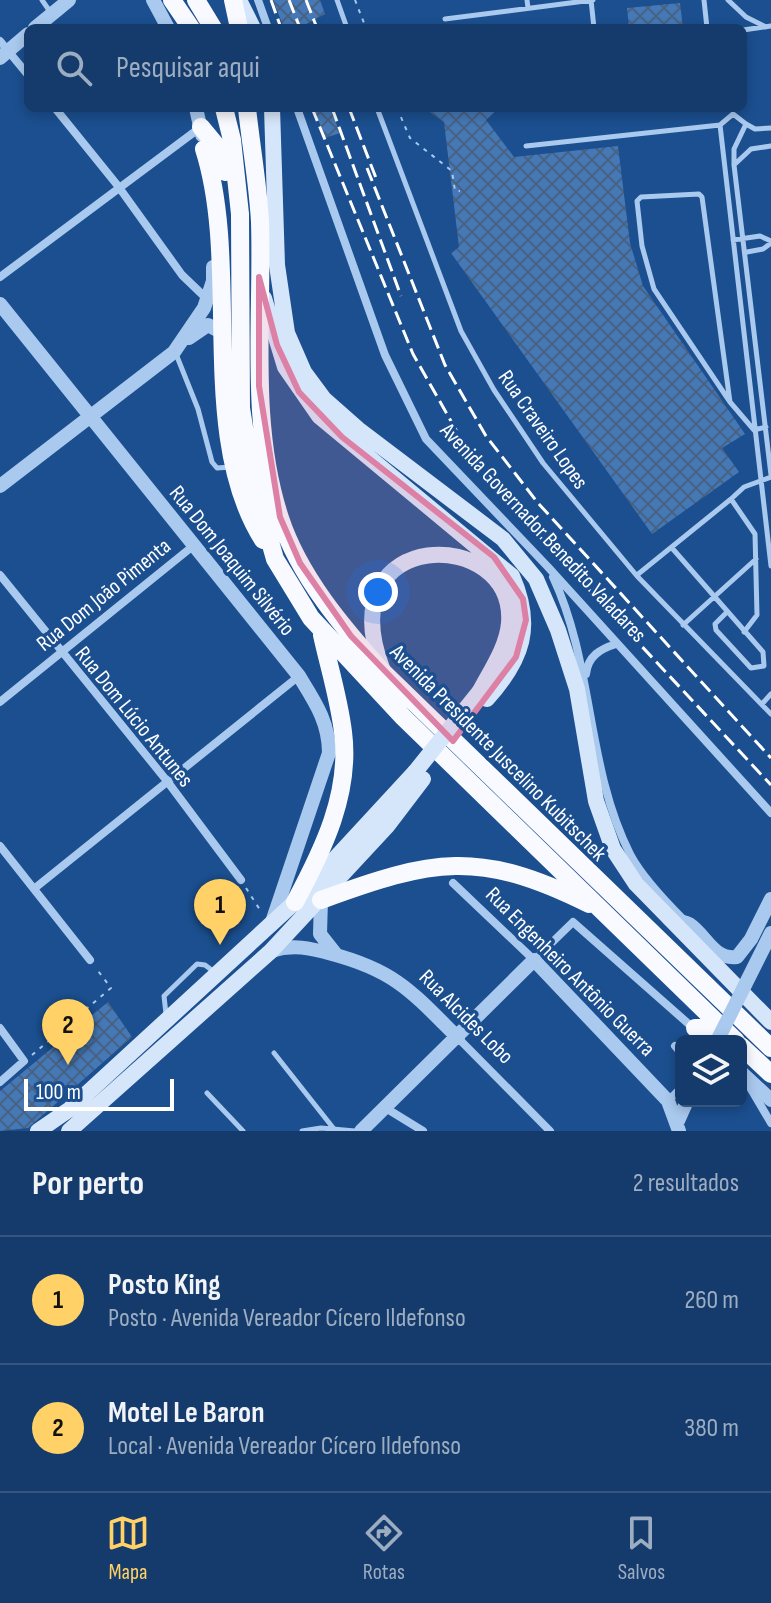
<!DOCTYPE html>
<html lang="pt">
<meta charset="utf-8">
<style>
body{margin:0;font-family:"Sofia Sans Condensed",sans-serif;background:#1d4271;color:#f1f3f6}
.controls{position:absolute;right:24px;bottom:24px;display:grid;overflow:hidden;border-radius:12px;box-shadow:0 4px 12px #0003}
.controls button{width:72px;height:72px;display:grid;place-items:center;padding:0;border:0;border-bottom:2px solid #33557e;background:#143b6b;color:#f1f3f6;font:40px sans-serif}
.scale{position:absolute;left:24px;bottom:20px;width:150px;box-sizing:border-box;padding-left:8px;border:4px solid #fff;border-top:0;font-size:22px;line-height:28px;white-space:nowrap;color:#fff;-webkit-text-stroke:6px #1b4f8f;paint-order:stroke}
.you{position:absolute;left:378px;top:592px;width:28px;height:28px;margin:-20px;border:6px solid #fff;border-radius:50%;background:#1a73e8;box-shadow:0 0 0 12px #1a73e833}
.badge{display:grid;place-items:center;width:52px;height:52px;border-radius:50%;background:#ffd166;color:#111;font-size:26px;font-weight:700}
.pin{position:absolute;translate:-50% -66px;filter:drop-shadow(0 2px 4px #0008)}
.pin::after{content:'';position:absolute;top:42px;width:28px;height:24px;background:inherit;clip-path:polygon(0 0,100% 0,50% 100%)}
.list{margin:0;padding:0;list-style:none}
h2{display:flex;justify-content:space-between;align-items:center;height:104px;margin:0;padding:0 32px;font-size:34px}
h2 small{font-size:26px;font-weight:400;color:#9dadc1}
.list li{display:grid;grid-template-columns:52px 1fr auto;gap:24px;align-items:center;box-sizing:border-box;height:128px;padding:0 32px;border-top:2px solid #33557e}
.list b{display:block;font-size:30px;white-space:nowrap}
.list p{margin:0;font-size:26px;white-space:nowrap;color:#9dadc1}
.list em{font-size:26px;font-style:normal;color:#9dadc1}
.icon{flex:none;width:44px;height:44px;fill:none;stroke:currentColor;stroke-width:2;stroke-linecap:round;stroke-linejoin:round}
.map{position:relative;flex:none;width:771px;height:1131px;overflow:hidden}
.search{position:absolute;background:#143b6b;box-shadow:0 4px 12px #0003;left:24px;right:24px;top:24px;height:88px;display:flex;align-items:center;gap:20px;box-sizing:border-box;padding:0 28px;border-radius:12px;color:#9dadc1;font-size:30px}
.sheet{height:360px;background:#143b6b}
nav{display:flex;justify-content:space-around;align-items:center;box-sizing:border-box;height:112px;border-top:2px solid #33557e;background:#143b6b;font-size:22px;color:#9dadc1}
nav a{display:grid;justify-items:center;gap:4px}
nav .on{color:#ffd166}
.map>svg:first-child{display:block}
.building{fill:url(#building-cross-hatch)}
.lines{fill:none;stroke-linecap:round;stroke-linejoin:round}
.path{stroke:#a9c9ee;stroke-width:2;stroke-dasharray:4 6;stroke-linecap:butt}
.service{stroke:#a9c9ee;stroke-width:5}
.minor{stroke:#a9c9ee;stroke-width:8}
.tertiary{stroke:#a9c9ee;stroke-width:14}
.secondary{stroke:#d6e6fa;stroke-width:16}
.trunk{stroke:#f8faff;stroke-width:18}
.rail{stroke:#fff;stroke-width:3;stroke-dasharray:14 6;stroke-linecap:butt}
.tertiary-bridge{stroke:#a9c9ee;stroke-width:14}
.secondary-bridge{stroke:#d6e6fa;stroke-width:16}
.marked{fill:#dd80a5;fill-opacity:0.2;stroke:#dd80a5;stroke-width:6;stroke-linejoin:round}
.labels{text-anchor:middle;stroke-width:7;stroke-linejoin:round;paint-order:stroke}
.street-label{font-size:22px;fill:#fff;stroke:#1b4f8f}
</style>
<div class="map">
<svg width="771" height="1131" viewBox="0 0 771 1131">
<defs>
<pattern id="building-cross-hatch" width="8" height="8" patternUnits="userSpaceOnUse" patternTransform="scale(2)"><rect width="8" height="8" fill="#4478b7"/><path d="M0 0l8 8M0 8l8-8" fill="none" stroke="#486282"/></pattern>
</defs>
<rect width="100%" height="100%" fill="#1b4f8f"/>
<path class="building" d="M273 0H320L325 14 299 28H284Z
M680 3 683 28H629L627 8Z
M314 108H330L340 133 325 138Z
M424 108H499L486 120 514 157 618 146 630 243 643 286 745 434 722 448 739 472 652 534 451 253 459 247 444 122Z
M108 1002 132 1037 28 1128 0 1131V1091Z"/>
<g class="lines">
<path class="path" d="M355 0 366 28
M397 108 410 138 452 171 455 191H460
M246 888 262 913
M32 1055 111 988 95 967"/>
<path class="service" d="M42 0 51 13
M337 0 347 28
M527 0 528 8
M591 0 594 28
M704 0 707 28
M728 0 746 17 766 27
M445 19 593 0
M743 30 771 26
M377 108 461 331 494 390 543 463 637 576 771 714
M746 124 755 129 771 128
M526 146 720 125
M735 164 751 149 771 146
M733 240 760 236 771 241
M747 252 763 249 771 243
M176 354 198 409 212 462 217 468 231 467
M730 402 654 289 642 246 637 201 641 197 699 194 702 197 730 402 754 430 766 427
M771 475 734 165V149L746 124 733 114 720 125 771 566
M731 499 744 487 771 477
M672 548 763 652 764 666 751 668 716 630 715 624 727 612
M637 575 731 499 755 534 757 615 744 632
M683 625 756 559
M762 704 771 694
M166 1014 164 996 197 964 205 965 213 971
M274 1053 334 1129
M207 1093 243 1131
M302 1131 321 1128 355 1131"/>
<path class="minor" d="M258 0 268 28
M0 41 28 75
M55 108 118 186 182 275 207 299
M297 108 385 355 426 439 548 567 771 813
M0 277 201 127
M0 575 167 781 241 880
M553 577C594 664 586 768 630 854 642 877 665 901 684 920
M586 674C588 656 600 649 616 644
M0 702 193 546
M0 846 90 960
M453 883 534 960 573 922 708 1041
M35 888 299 676
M0 1028 24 1061 0 1082
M458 1038 550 1131
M675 1046 681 1053
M748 1084 771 1123
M668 1101 681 1088
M384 1107 423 1131"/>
<path class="tertiary" d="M153 0 168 28
M35 28 69 0
M0 58 28 34
M196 108 202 135
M0 304 299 676C315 702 329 722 329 753L271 925
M189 338 208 325 223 333
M0 486 174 352 204 308 213 281V267
M321 900 320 934 335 953
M669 919C675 920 683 921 689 924 706 935 713 960 737 957L751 939 771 899
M271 951C293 944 310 948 332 954 396 971 413 993 458 1038
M741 1072 771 1100
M678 1121 687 1101
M361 1131 534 960 668 1101 679 1131"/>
<path class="secondary" d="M239 0 253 28
M272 108 277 265 287 333 304 372 324 399 358 429 503 539 536 579 558 630 577 689 596 801 613 849 636 884 771 1022
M264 298 285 367 319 416 512 576C534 626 523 659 487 699
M382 668C328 525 516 526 509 623 507 647 491 670 480 691
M38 1131 70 1109 295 902 415 772
M69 1131 271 951 388 825 423 779"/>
<path class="trunk" d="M172 0 191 28
M196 0 213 28
M233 0 239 28
M224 108 232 140 240 214 241 408 252 478 275 559 311 618 403 717 736 1041
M247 108C251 146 258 184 260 222 263 319 249 424 280 518 299 576 343 628 384 673L771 1048
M201 127 220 150 225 172
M204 149C242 268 196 434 263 540
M321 900C433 859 478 849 589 904
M295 902C323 850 351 793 343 732 339 699 329 667 322 635
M695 1028 721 1027
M741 1046 771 1074"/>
<path class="rail" d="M271 0 281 28
M289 0 300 28
M306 0 317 28
M312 108 413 354 460 437 511 506 771 785
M332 108 401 296
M349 108 376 178
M367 168 445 365 486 436 538 503 771 758"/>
<path class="tertiary-bridge" d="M717 1041 771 933"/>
<path class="secondary-bridge" d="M415 772 480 691"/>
</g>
<path class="marked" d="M259 277 277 345 299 392 342 437 494 557 523 599 526 620 516 657 453 741 351 636 300 563 280 517 259 386Z"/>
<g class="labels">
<g class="street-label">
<text transform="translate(544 429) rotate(55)" y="8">Rua Craveiro Lopes</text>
<text transform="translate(544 532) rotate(47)" y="8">Avenida Governador Benedito Valadares</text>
<text transform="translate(233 560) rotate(51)" y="8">Rua Dom Joaquim Silvério</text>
<text transform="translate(103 594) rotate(-39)" y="8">Rua Dom João Pimenta</text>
<text transform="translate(135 716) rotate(51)" y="8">Rua Dom Lúcio Antunes</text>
<text transform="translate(499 752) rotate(45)" y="8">Avenida Presidente Juscelino Kubitschek</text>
<text transform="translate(571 971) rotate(45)" y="8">Rua Engenheiro Antônio Guerra</text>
<text transform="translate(467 1016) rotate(45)" y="8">Rua Alcides Lobo</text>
</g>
</g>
</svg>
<div class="controls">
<button><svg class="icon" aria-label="layers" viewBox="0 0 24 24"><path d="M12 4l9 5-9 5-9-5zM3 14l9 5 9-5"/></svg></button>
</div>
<div class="scale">100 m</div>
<div class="you"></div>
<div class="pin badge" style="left:220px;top:945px">1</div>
<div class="pin badge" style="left:68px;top:1065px">2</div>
<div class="search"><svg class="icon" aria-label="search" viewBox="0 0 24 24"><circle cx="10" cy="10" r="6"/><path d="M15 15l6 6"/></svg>Pesquisar aqui</div>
</div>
<section class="sheet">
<h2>Por perto<small>2 resultados</small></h2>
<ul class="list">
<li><span class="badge">1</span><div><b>Posto King</b><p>Posto · Avenida Vereador Cícero Ildefonso</p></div><em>260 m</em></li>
<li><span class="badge">2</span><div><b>Motel Le Baron</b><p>Local · Avenida Vereador Cícero Ildefonso</p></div><em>380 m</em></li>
</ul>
</section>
<nav>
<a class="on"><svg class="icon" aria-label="map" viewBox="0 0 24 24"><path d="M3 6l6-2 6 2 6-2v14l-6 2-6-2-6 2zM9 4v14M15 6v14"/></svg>Mapa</a>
<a><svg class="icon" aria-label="directions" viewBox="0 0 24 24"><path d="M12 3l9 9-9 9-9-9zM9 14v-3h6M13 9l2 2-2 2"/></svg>Rotas</a>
<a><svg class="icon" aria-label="saved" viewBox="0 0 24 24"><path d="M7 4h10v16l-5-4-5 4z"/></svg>Salvos</a>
</nav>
